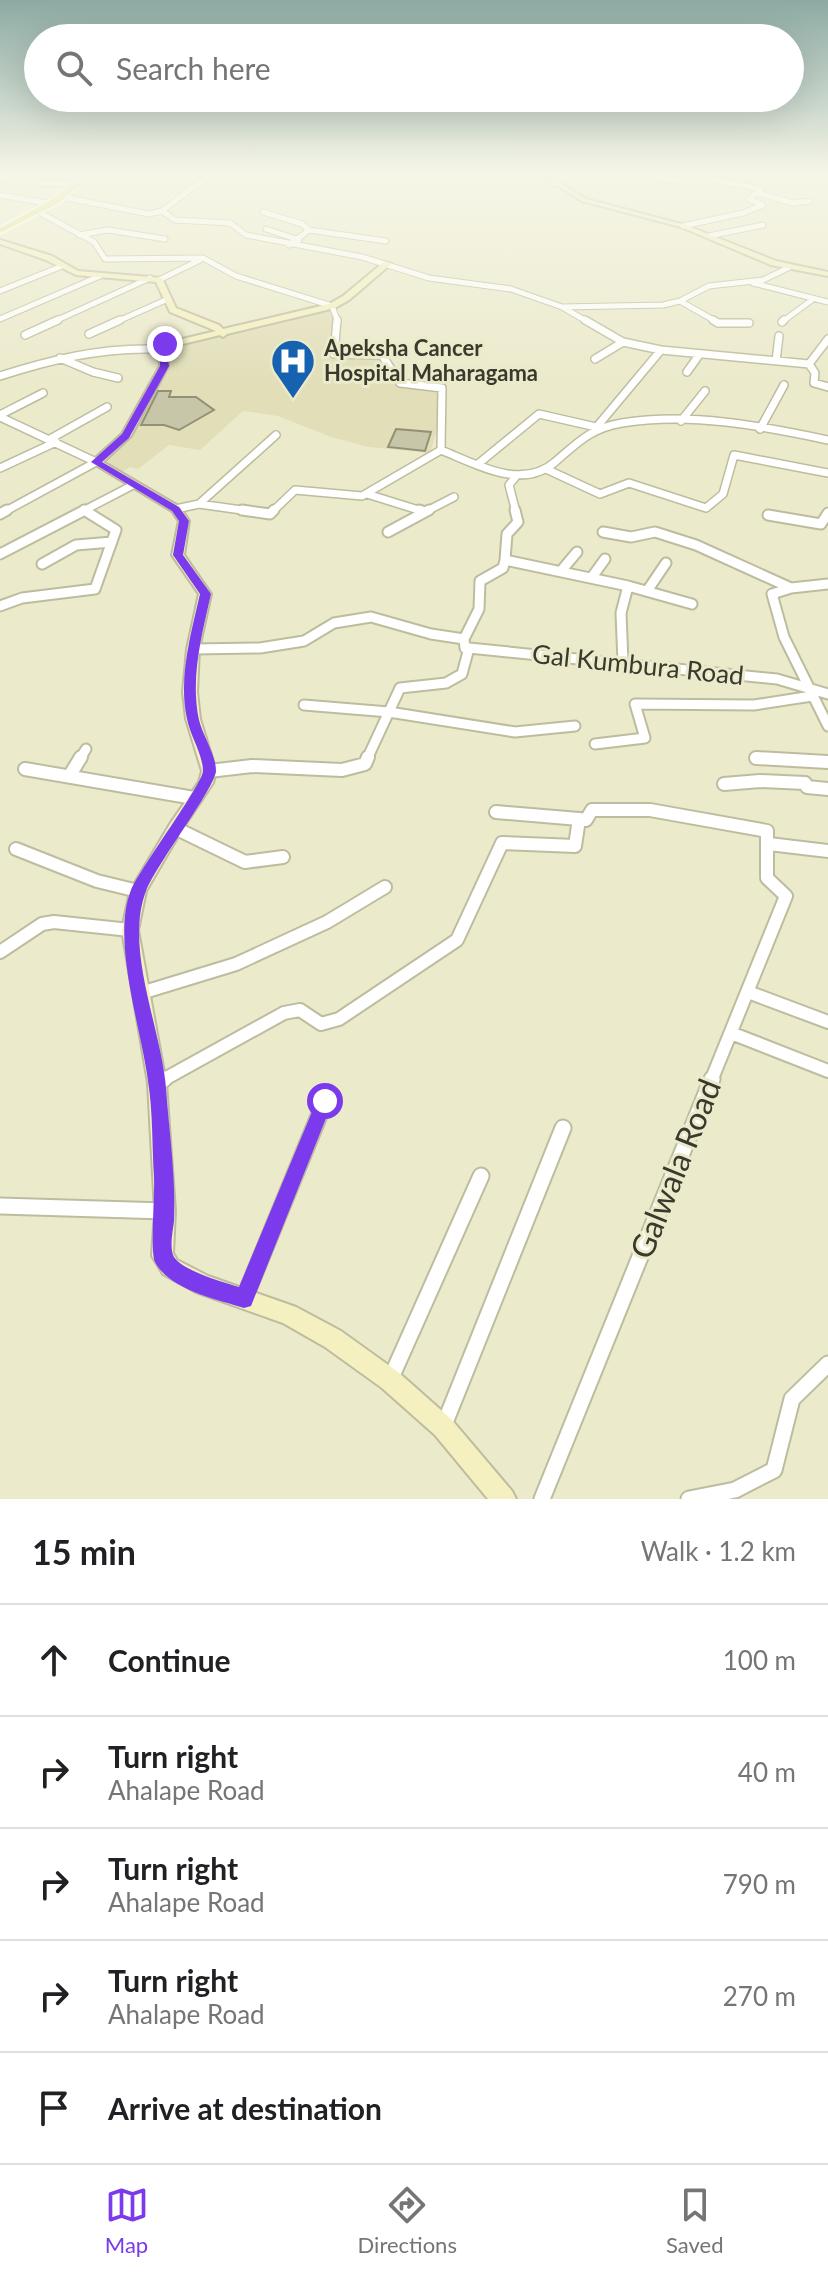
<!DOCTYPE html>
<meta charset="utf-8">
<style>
body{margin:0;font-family:Lato,sans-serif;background:#f6f6f6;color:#202124}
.stop{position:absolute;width:24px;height:24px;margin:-18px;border:6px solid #7c3aed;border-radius:50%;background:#fff}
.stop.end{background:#7c3aed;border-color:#fff;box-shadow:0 2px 8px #0008}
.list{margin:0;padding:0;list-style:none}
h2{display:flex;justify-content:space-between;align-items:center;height:104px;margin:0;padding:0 32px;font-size:34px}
h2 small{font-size:26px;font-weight:400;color:#757577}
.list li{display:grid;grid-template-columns:52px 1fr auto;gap:24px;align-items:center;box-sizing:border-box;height:112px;padding:0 32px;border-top:2px solid #e0e0e0}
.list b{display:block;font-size:30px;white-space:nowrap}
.list p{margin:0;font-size:26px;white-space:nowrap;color:#757577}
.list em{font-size:26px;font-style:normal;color:#757577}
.icon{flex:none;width:44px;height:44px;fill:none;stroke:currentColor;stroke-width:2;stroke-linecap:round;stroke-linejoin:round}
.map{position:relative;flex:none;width:828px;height:1499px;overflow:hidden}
.search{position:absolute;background:#fff;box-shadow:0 8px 32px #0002;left:24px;right:24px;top:24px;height:88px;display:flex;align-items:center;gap:20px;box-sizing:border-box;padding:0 28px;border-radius:44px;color:#757577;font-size:30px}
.sheet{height:664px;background:#fff}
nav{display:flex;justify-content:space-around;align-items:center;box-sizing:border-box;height:112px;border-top:2px solid #e0e0e0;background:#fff;font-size:22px;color:#757577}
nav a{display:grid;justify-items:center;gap:4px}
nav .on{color:#7c3aed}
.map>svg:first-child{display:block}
.built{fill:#e1deb8}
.building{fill:#c8c6a8;stroke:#939175;stroke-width:2}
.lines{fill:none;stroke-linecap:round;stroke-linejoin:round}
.street-far4-casing{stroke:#bebc9f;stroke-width:7}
.street-far3-casing{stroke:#bebc9f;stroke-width:10}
.street-far2-casing{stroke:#bebc9f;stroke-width:13}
.street-far1-casing{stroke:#bebc9f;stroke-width:16}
.street-casing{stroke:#bebc9f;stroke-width:19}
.secondary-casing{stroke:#bebc9f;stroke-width:4}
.primary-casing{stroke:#fff;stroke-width:4}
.street-far4{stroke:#fff;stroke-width:5}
.street-far3{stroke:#fff;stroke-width:7}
.street-far2{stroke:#fff;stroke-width:9}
.street-far1{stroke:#fff;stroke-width:12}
.street{stroke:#fff;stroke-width:15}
.secondary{fill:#f4f0bf;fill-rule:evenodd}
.primary{fill:#e9e07f;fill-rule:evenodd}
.route{fill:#7c3aed}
.labels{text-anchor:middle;stroke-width:6;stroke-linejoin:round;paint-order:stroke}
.far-poi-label{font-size:22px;font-weight:bold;fill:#39392d;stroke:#ebeacb;text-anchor:start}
.street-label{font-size:26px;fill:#39392d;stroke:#ebeacb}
.near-street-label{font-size:32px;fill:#39392d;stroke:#ebeacb}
</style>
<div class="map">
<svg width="828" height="1499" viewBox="0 0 828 1499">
<rect width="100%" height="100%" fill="#ebeacb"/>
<path class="built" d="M331 309 337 327 332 354 379 357 398 385 439 389 436 433 430 453 369 447 331 437 278 416 243 411 200 450 169 445 138 469 130 467 119 474 99 462 130 435 170 360 155 348Z"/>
<path class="building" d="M158 391H171L169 397H196L214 410 179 430 164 425H141Z
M396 429 431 432 425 451 388 447Z"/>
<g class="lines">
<g class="street-far4-casing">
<path id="street-far4" d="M652 175 674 181 683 175
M820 175 828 176
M0 179 9 175
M40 183 78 184
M554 183 566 175
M758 193 793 203 810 201
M0 195 52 204
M62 197 149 214 162 211 175 220 230 223 246 235 362 257 429 278 511 289 562 307
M37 211 94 242 105 259 203 258 236 276 332 306 338 322
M162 211 209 175
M263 212 302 224 309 230 289 245
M683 226 743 213 763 205 749 199 761 189 714 180 719 175
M266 229 299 240
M309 230 386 241
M79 235 108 230 165 239
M709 236 763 225
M159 280 200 260
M753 283 828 302
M0 291 62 266
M680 301 717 322
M0 319 100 276
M53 322 150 278
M116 322 168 299
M588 322 562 307 663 305 680 301 709 286 763 280 790 267
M782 322 813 299"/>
</g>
<g class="street-far3-casing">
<path id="street-far3" d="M337 320 334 354 382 355 400 383 442 388 441 450C476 464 522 491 555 462 578 442 591 428 622 423 690 412 762 426 828 440
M585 320 623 342 661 350
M713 320 718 323H749
M782 322 784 320
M89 334 120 320
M25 335 58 320
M60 358 93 372 118 378
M595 359 623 342
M776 361 779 336
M809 364 828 339
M687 372 699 355
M0 376C50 360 99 348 152 349
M0 415 43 393
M0 417 96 462
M681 421 705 391
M595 429 661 350 809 364 815 373 814 383 828 387
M760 429 784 385
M50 439 107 407
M478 464 539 414 596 427
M0 468 56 442
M546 469 600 494 629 483 706 508 723 494 734 455 828 473
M367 494 425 512
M199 504 276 435
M176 509 199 504 256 512
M84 510 87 512
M4 512 96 462
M81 512 133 485
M272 512 295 490 362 496 441 450
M425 512 454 497
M516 512 509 485 517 475"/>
</g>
<g class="street-far2-casing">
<path id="street-far2" d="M242 510 270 514 274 510
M425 512 429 510
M0 514 7 510
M768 515 821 524 828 513
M388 532 425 512 419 510
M603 532 631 537 655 532 696 545 791 588
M0 554 85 510
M505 560 507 534 518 522 515 510
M42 564 76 545 112 542
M561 571 577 552
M592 577 605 559
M828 584 791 588 772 594 784 637 828 726
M647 591 666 563
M0 606 22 598 95 589 116 530 84 510
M469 648 777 679 828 694
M193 649 260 648 304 641 334 623 371 617 431 634 464 639
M623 662 621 613 628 586
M304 705 389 712 515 732 575 726
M595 744 645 738 635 704 754 705 812 696
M756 758 777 759
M80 759 86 749
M367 759 400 688 446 683 462 674 469 648H465L464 639 479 609 480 581 503 568 505 560 628 586 692 604"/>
</g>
<g class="street-far1-casing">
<path id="street-far1" d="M756 758 828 762
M25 769 194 798
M209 771 252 766 342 770 365 764 368 757
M70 775 81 757
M724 784 760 781 805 783 807 787 828 789
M496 812 579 819
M175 828 245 862 283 857
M769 844 828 851
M16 849 97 881 138 891
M0 952 42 924 54 922 130 930
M748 992 828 1022
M141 993 236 964 327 922 385 887
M731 1033 828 1071
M161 1081 284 1013 300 1010 321 1024 339 1019 457 940 502 843 575 846 579 819 586 820 592 810H650L767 831V878L786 896 711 1081"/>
</g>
<g class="street-casing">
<path id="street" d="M157 1083 164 1079
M0 1206 165 1211
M244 1299 325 1101
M390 1380 481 1176
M444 1425 563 1128
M542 1499 712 1079
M689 1499 735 1490 774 1470 792 1399 828 1364"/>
</g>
<g class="secondary-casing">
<path id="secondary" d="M540 175H548L586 199 685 225 776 261 828 272V276L771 265 681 227 582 201Z
M0 240 52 256 78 271 162 278 176 308 219 325 223 329 329 304 343 296 384 262 391 264 349 300 335 308 227 334 223 337 220 335 158 350 168 360V366L131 436 103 462 180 507 189 521 184 555 211 594 199 649 197 692 200 719 216 771 213 783 181 831 146 891 138 930 166 1083 175 1211 173 1253 177 1260 208 1276 296 1307 341 1331 398 1372 451 1419 512 1491 516 1499H488L435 1435 382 1388 325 1347 283 1323 196 1292 163 1274 152 1256 155 1211 148 1083 122 930 130 891 170 824 199 782 202 771 186 719 183 692 187 649 199 594 172 555 179 521 172 511 91 462 122 434 160 366V361L149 351V347L216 331 170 312 156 282 76 275 46 260 0 244Z"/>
</g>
<g class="primary-casing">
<path id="primary" d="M83 175H91L59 203 0 233V228L53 199Z"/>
</g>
<use href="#street-far4" class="street-far4"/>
<use href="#street-far3" class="street-far3"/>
<use href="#street-far2" class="street-far2"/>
<use href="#street-far1" class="street-far1"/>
<use href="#street" class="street"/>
<use href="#secondary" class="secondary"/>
<use href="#primary" class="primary"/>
</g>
<linearGradient id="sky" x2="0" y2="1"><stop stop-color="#8caaa3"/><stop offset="0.45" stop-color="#f6f6e8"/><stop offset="1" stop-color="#f6f6e8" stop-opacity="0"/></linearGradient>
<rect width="828" height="385" fill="url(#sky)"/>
<path class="route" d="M162 342 169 344 158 350 168 360 169 366 129 438 102 462 179 507 189 521 183 555 211 594C202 634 190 678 199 720 203 736 216 755 216 771 215 788 156 865 146 891 124 949 161 1027 166 1088 169 1131 176 1177 174 1221 173 1231 169 1248 174 1257 183 1271 223 1282 239 1287L319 1095H331L333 1101 251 1306 244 1308C216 1299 170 1290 155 1262 150 1253 155 1193 154 1177 152 1146 153 1112 148 1081 141 1027 111 940 131 890 141 867 202 785 203 771 203 755 190 735 187 719 178 678 191 634 200 594L173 555 179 521 172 511 91 462 122 434 160 366V361L148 349Z"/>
<defs>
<g id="hospital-pin" transform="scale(2.3)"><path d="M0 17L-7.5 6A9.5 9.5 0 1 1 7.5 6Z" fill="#1661b0" stroke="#ebeacb"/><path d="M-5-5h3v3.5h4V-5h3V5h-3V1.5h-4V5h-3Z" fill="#fff"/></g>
</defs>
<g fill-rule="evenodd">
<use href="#hospital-pin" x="293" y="361"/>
</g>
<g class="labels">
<g class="far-poi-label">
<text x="324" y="356">Apeksha Cancer<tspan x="324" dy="25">Hospital Maharagama</tspan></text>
</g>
<g class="street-label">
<text transform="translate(638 665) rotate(6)" y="9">Gal Kumbura Road</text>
</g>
<g class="near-street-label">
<text transform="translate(676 1169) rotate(-68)" y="11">Galwala Road</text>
</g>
</g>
</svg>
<div class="stop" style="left:325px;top:1101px"></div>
<div class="stop end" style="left:165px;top:344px"></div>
<div class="search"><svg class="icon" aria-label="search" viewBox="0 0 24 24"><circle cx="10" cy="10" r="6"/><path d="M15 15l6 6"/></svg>Search here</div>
</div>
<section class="sheet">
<h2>15 min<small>Walk · 1.2 km</small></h2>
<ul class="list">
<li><svg class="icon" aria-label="ahead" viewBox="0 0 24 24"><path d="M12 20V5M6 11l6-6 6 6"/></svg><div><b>Continue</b></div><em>100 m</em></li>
<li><svg class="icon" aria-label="right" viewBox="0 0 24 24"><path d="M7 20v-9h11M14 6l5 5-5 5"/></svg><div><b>Turn right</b><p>Ahalape Road</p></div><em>40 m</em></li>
<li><svg class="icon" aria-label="right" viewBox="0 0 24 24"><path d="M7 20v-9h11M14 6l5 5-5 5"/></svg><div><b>Turn right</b><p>Ahalape Road</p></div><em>790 m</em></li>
<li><svg class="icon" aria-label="right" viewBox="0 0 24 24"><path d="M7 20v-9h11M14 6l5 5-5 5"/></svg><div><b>Turn right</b><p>Ahalape Road</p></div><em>270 m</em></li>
<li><svg class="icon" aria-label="arrive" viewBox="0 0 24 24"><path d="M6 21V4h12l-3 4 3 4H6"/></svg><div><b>Arrive at destination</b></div></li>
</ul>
</section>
<nav>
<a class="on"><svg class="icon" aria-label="map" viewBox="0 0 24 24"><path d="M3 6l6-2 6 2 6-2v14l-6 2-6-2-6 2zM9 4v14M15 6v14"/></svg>Map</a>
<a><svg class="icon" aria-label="directions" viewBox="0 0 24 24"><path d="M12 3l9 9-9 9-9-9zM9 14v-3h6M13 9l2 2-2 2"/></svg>Directions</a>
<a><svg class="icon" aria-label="saved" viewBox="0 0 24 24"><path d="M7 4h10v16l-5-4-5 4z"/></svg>Saved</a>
</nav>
